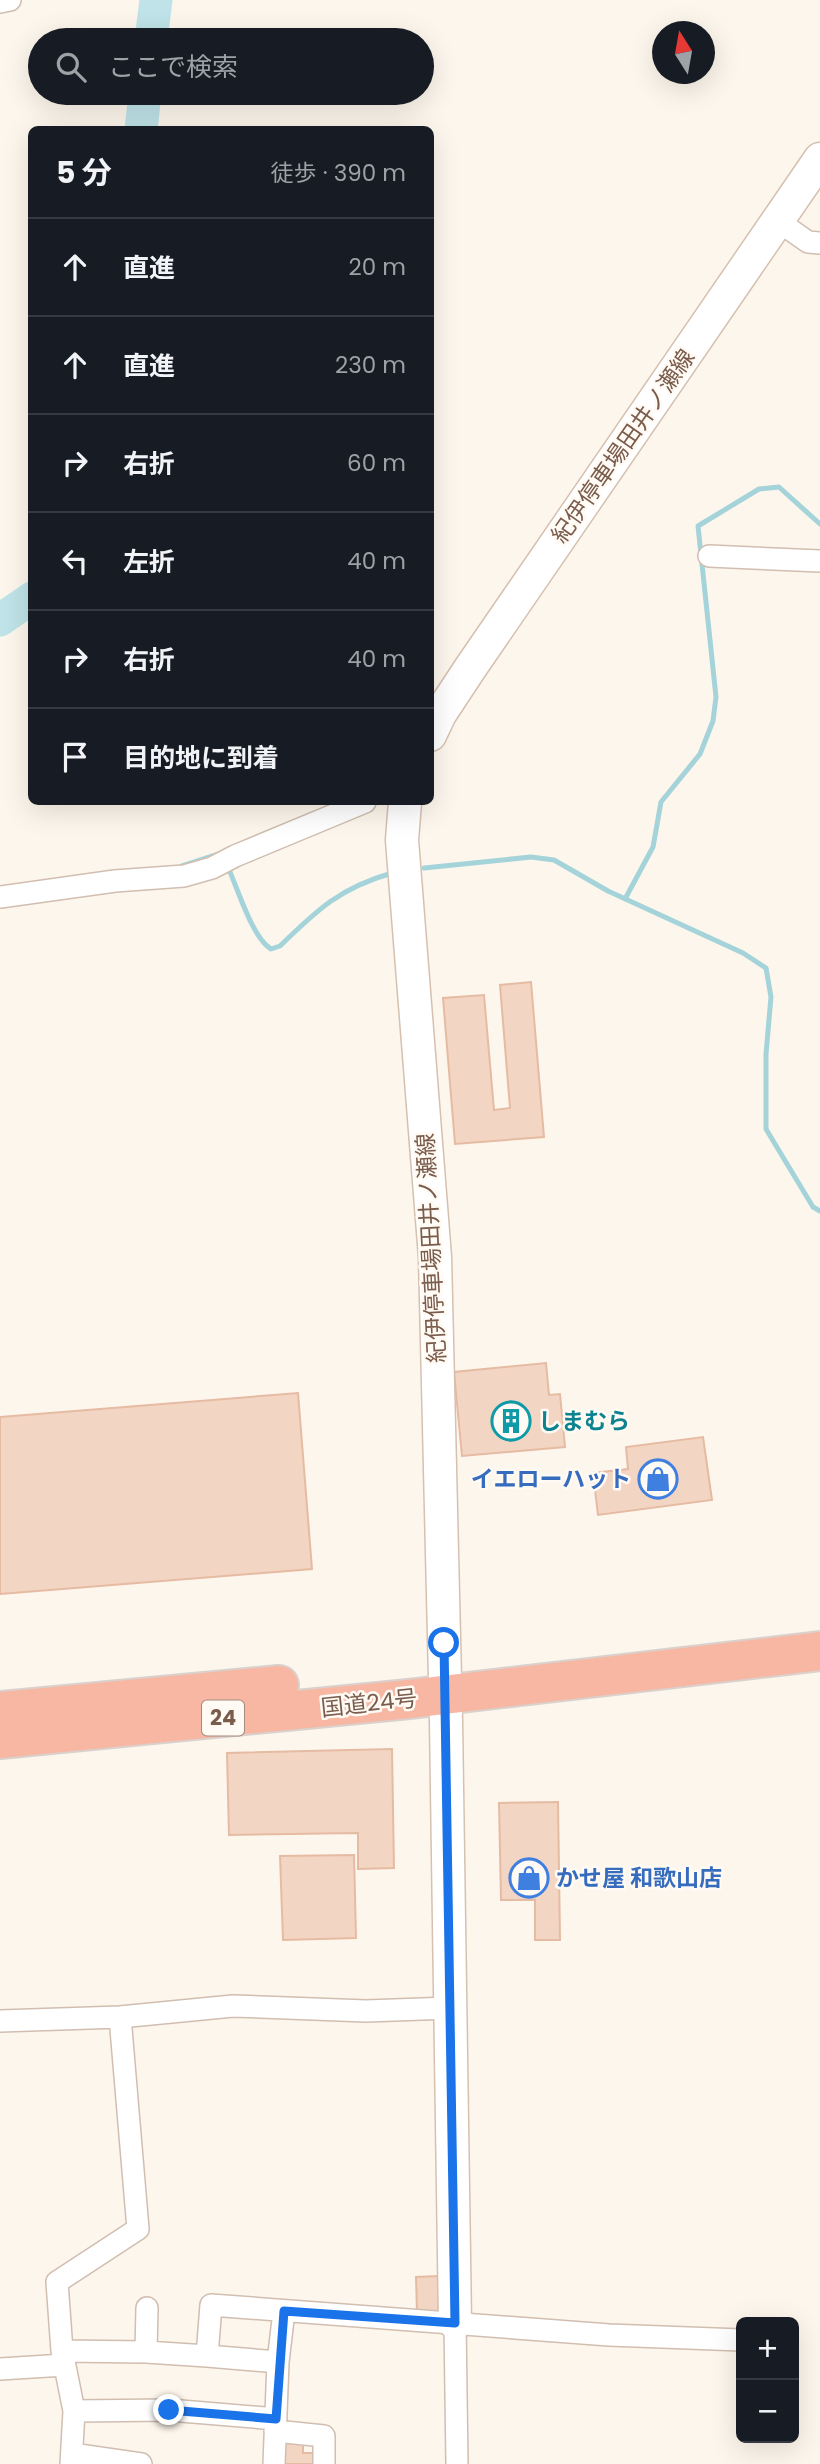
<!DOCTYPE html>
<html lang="ja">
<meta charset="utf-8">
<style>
body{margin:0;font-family:Poppins,"Noto Sans JP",sans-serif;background:#20242c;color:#f1f3f6}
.controls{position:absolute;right:21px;bottom:21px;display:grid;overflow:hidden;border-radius:10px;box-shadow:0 7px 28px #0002}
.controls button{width:63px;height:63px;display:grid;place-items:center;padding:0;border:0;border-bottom:2px solid #363941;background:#171b24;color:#f1f3f6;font:35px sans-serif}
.compass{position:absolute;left:652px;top:21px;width:63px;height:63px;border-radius:50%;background:#171b24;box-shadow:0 7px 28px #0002;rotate:349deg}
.stop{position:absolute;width:21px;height:21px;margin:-16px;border:5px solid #1a73e8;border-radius:50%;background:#fff}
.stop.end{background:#1a73e8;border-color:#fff;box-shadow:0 2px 7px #0008}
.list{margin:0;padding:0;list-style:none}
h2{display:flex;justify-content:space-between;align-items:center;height:91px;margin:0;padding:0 28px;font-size:30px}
h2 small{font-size:23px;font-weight:400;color:#9ea1a6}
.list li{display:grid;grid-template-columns:46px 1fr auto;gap:21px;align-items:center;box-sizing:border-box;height:98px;padding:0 28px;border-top:2px solid #363941}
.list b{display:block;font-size:26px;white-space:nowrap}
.list em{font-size:23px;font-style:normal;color:#9ea1a6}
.icon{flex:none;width:38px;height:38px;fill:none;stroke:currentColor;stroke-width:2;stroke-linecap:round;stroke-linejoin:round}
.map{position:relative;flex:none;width:820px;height:2464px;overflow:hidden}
.search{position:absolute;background:#171b24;box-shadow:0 7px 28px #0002;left:28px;top:28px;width:406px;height:77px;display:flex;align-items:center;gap:18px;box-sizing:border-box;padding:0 24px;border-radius:38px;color:#9ea1a6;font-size:26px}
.panel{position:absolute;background:#171b24;box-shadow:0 7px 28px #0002;left:28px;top:126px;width:406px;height:679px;border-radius:10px}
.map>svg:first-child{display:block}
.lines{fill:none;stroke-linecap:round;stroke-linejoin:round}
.stream{stroke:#a5d3da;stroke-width:5}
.river{stroke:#bfe3e8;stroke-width:33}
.building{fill:#f3d5c3;stroke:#e6bba3;stroke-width:2}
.street-casing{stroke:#d1beb0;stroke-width:24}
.secondary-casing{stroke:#d6c0b0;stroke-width:35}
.highway-casing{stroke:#dad1cd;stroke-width:42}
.street{stroke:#fff;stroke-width:21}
.secondary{stroke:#fff;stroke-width:32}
.highway{stroke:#f7b7a3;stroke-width:38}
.route{stroke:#1a73e8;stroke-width:9}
.labels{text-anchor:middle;stroke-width:5;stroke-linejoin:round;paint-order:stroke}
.shield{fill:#fffaf3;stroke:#a28b7f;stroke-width:2}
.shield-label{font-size:21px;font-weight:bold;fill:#7a5c4d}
.street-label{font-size:23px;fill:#7a5c4d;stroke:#fffaf3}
.culture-label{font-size:23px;font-weight:bold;fill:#0d838f;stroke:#fffaf3;text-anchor:start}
.shop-label{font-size:23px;font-weight:bold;fill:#366cbe;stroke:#fffaf3;text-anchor:end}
</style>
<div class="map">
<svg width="820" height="2464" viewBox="0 0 820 2464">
<rect width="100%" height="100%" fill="#fdf6ec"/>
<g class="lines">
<path class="stream" d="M227 865C237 886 252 938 271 949L280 946C318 909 340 888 392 873
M182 866 222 853
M424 868 531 857 554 860 608 891 743 953 766 968 771 997 766 1054V1129L813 1207 820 1211
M625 899 653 847 661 802 700 754 713 721 716 697 698 526 759 489 779 487 820 524"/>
<path class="river" d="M151 40 156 0
M141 130 145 93
M0 620 32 598"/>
</g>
<path class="building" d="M531 982 544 1137 455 1144 443 998 484 995 494 1110 510 1108 500 985Z
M546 1363 549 1395 560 1394 565 1447 462 1456 454 1372Z
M298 1393 312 1569 0 1594V1417Z
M703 1437 712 1500 598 1515 593 1473 628 1469 626 1447Z
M392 1749 394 1868 358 1869V1833L229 1835 227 1753Z
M558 1802 560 1940H535V1900H501L499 1803Z
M354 1855 356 1938 283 1940 280 1856Z
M440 2276 442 2311 417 2312 416 2277Z
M279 2439H303V2453H319L318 2464H278Z"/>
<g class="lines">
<g class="street-casing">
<path id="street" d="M0 2 10 0
M778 221 808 242 820 243
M709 556 820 561
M0 897 115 881 184 876 212 868 235 856 365 802
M0 2021 120 2017 233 2006 366 2011 450 2008
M455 2323 457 2464
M62 2351 146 2352 207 2356 211 2305 609 2335 741 2340
M146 2352 147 2308
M207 2356 278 2362
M0 2369 64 2365
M74 2411 169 2410 276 2419
M275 2431 324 2436V2464
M72 2454 141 2464
M71 2464 74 2411 62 2351 57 2282 138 2229 120 2017
M274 2464 278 2362 284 2311"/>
</g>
<g class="secondary-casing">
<path id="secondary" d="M430 735 440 714 471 667 820 159
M405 802 402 840 435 1257 446 1721 455 2323"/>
</g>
<g class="highway-casing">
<path id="highway" d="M0 1711 279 1685
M0 1739 409 1699 820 1651"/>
</g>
<use href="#street" class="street"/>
<use href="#secondary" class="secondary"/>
<use href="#highway" class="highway"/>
</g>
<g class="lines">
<path class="route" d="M169 2410 276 2419 284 2311 455 2323 444 1643"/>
</g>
<defs>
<g id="building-ring" transform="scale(2.0125)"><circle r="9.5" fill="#fffaf3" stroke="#0f9aa8" stroke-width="1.5"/><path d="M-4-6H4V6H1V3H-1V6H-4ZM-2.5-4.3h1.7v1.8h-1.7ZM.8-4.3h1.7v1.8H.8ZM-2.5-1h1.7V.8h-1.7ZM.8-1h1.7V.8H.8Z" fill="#0f9aa8"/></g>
<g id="shop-ring" transform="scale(2.0125)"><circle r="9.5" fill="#fffaf3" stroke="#3f7fe0" stroke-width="1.5"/><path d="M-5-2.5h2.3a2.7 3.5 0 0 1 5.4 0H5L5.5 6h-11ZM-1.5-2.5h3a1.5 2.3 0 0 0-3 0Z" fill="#3f7fe0"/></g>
</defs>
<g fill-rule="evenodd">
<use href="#building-ring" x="511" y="1421"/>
<use href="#shop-ring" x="658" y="1479"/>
<use href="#shop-ring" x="529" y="1878"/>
</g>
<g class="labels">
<rect class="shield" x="202" y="1700.5" width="42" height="35" rx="5"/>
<g class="shield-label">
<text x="223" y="1725">24</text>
</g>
<g class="street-label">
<text transform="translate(623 446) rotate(-55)" y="8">紀伊停車場田井ノ瀬線</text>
<text transform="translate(431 1248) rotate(-93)" y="8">紀伊停車場田井ノ瀬線</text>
<text transform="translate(369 1703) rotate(-6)" y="8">国道24号</text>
</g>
<g class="culture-label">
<text x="538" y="1429">しまむら</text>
</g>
<g class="shop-label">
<text x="631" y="1487">イエローハット</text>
<text x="556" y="1886" text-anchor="start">かせ屋 和歌山店</text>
</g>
</g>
</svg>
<div class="controls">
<button>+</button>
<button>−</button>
</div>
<svg class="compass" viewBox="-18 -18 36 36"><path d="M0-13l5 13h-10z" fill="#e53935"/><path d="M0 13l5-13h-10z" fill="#9ea1a6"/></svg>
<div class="stop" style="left:444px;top:1643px"></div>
<div class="stop end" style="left:169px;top:2410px"></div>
<div class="search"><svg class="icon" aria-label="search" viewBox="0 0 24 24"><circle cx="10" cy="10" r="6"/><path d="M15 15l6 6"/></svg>ここで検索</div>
<section class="panel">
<h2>5 分<small>徒歩 · 390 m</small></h2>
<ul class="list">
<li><svg class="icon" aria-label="ahead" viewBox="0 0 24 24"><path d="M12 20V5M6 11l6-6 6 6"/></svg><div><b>直進</b></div><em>20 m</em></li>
<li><svg class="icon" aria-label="ahead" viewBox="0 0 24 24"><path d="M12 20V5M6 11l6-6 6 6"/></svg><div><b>直進</b></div><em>230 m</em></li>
<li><svg class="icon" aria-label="right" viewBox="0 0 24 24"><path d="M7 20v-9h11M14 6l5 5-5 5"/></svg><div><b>右折</b></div><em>60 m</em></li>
<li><svg class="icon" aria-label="left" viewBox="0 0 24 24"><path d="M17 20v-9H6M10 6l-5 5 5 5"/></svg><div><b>左折</b></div><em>40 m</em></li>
<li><svg class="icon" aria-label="right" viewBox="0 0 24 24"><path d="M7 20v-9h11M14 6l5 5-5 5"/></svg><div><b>右折</b></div><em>40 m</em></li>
<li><svg class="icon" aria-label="arrive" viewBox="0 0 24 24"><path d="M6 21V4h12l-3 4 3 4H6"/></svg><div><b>目的地に到着</b></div></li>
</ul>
</section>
</div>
